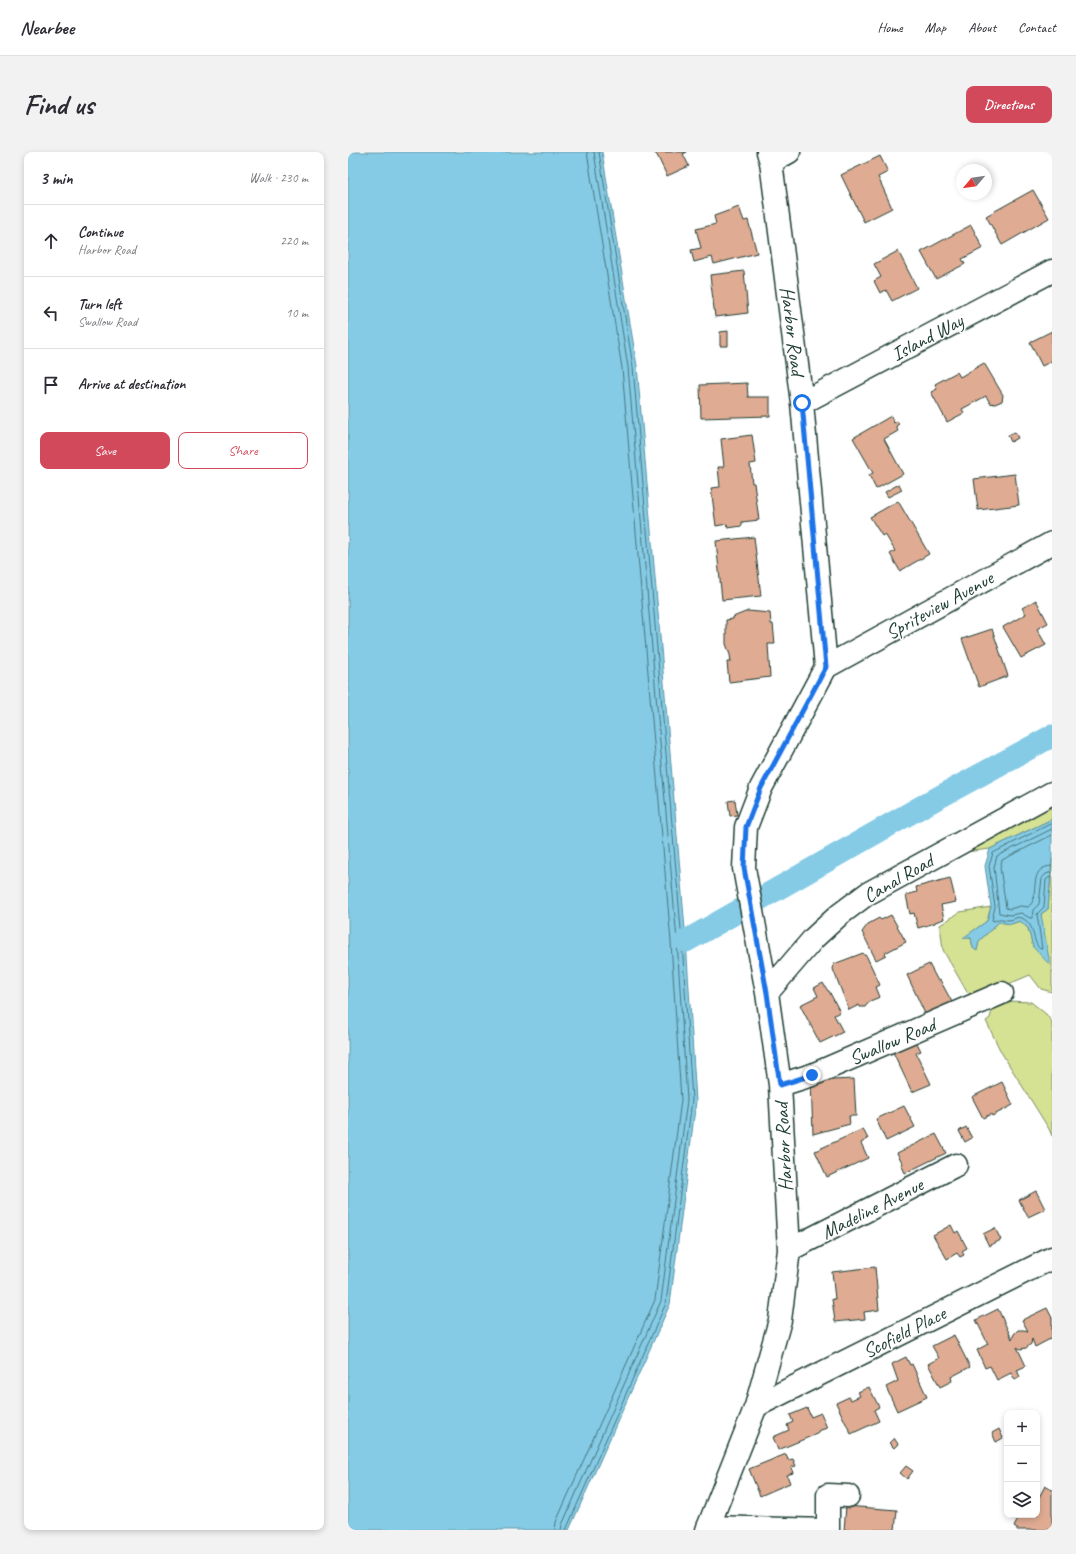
<!DOCTYPE html>
<meta charset="utf-8">
<style>
body{margin:0;font-family:Caveat,sans-serif;background:#f2f2f3;color:#2b2b33}
.controls{position:absolute;right:12px;bottom:12px;display:grid;overflow:hidden;border-radius:8px;box-shadow:0 2px 6px #0003}
.controls button{width:36px;height:36px;display:grid;place-items:center;padding:0;border:0;border-bottom:1px solid #e1e1e2;background:#fff;color:#2b2b33;font:20px sans-serif}
.compass{position:absolute;left:608px;top:12px;width:36px;height:36px;border-radius:50%;background:#fff;box-shadow:0 2px 6px #0003;rotate:241deg}
.stop{position:absolute;width:12px;height:12px;margin:-9px;border:3px solid #1a73e8;border-radius:50%;background:#fff}
.stop.end{background:#1a73e8;border-color:#fff;box-shadow:0 1px 4px #0008}
.list{margin:0;padding:0;list-style:none}
h2{display:flex;justify-content:space-between;align-items:center;height:52px;margin:0;padding:0 16px;font-size:17px}
h2 small{font-size:13px;font-weight:400;color:#7c7c81}
.list li{display:grid;grid-template-columns:26px 1fr auto;gap:12px;align-items:center;box-sizing:border-box;height:72px;padding:0 16px;border-top:1px solid #e1e1e2}
.list b{display:block;font-size:15px;white-space:nowrap}
.list p{margin:0;font-size:13px;white-space:nowrap;color:#7c7c81}
.list em{font-size:13px;font-style:normal;color:#7c7c81}
.actions{display:flex;gap:8px;padding:12px 16px}
.actions a{flex:1;padding:9px 0;border:1px solid #d1495b;border-radius:8px;text-align:center;font-size:14px;color:#d1495b}
.actions .main{background:#d1495b;color:#fff}
.icon{flex:none;width:22px;height:22px;fill:none;stroke:currentColor;stroke-width:2;stroke-linecap:round;stroke-linejoin:round}
.map{position:relative;flex:none;width:704px;height:1378px;overflow:hidden;border-radius:8px}
header{display:flex;align-items:center;gap:24px;box-sizing:border-box;height:56px;padding:0 20px;background:#fff;border-bottom:1px solid #e1e1e2}
header strong{font-size:19px}
nav{display:flex;gap:22px;margin-inline-start:auto;font-size:14px}
.intro{display:flex;align-items:center;justify-content:space-between;box-sizing:border-box;height:96px;padding:0 24px}
h1{margin:0;font-size:28px}
.button{padding:10px 18px;border-radius:8px;background:#d1495b;color:#fff;font-size:14px;font-weight:700}
main{display:flex;gap:24px;padding:0 24px}
aside{flex:1;background:#fff;border-radius:8px;box-shadow:0 2px 6px #0003}
.map>svg:first-child{display:block}
.green{fill:#d5e193;stroke:#7a8f64}
.water{fill:#85cbe6;stroke:#5c929f}
.lines{fill:none;stroke-linecap:round;stroke-linejoin:round}
.shore{stroke:#48767b;stroke-width:1}
.canal{stroke:#85cbe6;stroke-width:23}
.building{fill:#dfab92;stroke:#1f3d34}
.minor-casing{stroke:#1f3d34;stroke-width:25}
.minor{stroke:#fff;stroke-width:22}
.route{stroke:#1a73e8;stroke-width:5}
.labels{text-anchor:middle;stroke-width:3;stroke-linejoin:round;paint-order:stroke}
.street-label{font-size:20px;fill:#1f3d34;stroke:#fff}
</style>
<header>
<strong>Nearbee</strong>
<nav><a>Home</a><a>Map</a><a>About</a><a>Contact</a></nav>
</header>
<div class="intro"><h1>Find us</h1><a class="button">Directions</a></div>
<main>
<aside>
<h2>3 min<small>Walk · 230 m</small></h2>
<ul class="list">
<li><svg class="icon" aria-label="ahead" viewBox="0 0 24 24"><path d="M12 20V5M6 11l6-6 6 6"/></svg><div><b>Continue</b><p>Harbor Road</p></div><em>220 m</em></li>
<li><svg class="icon" aria-label="left" viewBox="0 0 24 24"><path d="M17 20v-9H6M10 6l-5 5 5 5"/></svg><div><b>Turn left</b><p>Swallow Road</p></div><em>10 m</em></li>
<li><svg class="icon" aria-label="arrive" viewBox="0 0 24 24"><path d="M6 21V4h12l-3 4 3 4H6"/></svg><div><b>Arrive at destination</b></div></li>
</ul>
<div class="actions"><a class="main">Save</a><a>Share</a></div>
</aside>
<div class="map">
<svg width="704" height="1378" viewBox="0 0 704 1378">
<rect width="100%" height="100%" fill="#fff"/>
<filter id="ink" filterUnits="userSpaceOnUse"><feTurbulence type="fractalNoise" baseFrequency=".025" numOctaves="2"/><feDisplacementMap in="SourceGraphic" scale="8" xChannelSelector="R" yChannelSelector="G"/><feConvolveMatrix kernelMatrix="1 2 1 2 8 2 1 2 1" color-interpolation-filters="sRGB"/></filter>
<g filter="url(#ink)">
<path class="green" d="M704 650V667L642 697 610 701Z
M704 707V840L693 837 682 823 630 845 619 840 595 798 592 773 612 760 643 755 639 769 616 786H623L625 796 629 798 631 789 651 770 663 772 672 769 680 776 685 795 693 762 700 757Z
M660 849 683 850 698 862 704 870V984L701 977 653 900 638 869 642 866 645 854Z"/>
<path class="water" d="M0 0H254L289 214 338 789 348 949 322 1152 221 1378H0Z
M704 667V707L700 757 693 762 702 813 685 795 680 776 672 769 663 772 651 770 631 789 629 799 625 796 623 786H615L639 769 643 755 637 714 642 697Z"/>
<g class="lines">
<path class="shore" d="M704 671 645 701 641 714 647 755 644 768 646 769C652 765 655 768 661 768 665 768 669 764 673 766 688 771 683 788 692 797H694L689 762 696 755 698 728 700 726 704 725
M704 677 649 704 646 715 651 761 662 763 673 761 682 766H684L685 758 691 752 694 726 698 722 704 720
M704 683 654 708 652 715 658 756 662 757 672 754 680 755C682 753 685 751 685 747 689 733 683 715 704 714
M207 1378 208 1370 307 1148 333 948 323 790 274 216 239 0
M213 1378 214 1373 313 1149 339 948 329 789 280 215 246 0
M218 1378 318 1151 344 948 334 789 285 215 251 0"/>
<path class="canal" d="M338 789 573 655 704 584"/>
</g>
<path class="building" d="M305 0H339L335 2 341 14 319 24 309 3Z
M532 4 540 20 530 25 544 56 516 70 493 23Z
M685 38 701 66 654 93 638 64Z
M391 55 396 69 400 68 409 101 366 112 364 105 346 110 343 98 353 96 348 77 368 72 366 64Z
M623 73 635 96 614 107 617 112 588 127 573 100Z
M550 99 569 136 544 149 538 138 532 141 526 129 533 125 526 112Z
M396 119 400 161 367 165 362 123Z
M380 179V194H372V180Z
M704 179V209L694 214 682 190Z
M636 211 655 243 654 249 647 252 642 251 638 244 614 257 616 261 599 270 583 240 589 237 587 232 609 220 612 225Z
M399 231 400 245H422V264L353 266 352 233Z
M543 264 546 271 549 269 551 272 548 274 550 279 536 287 555 322 528 337 521 323 525 321 505 286Z
M667 280 670 286 663 290 660 283Z
M404 283 408 311 402 312 404 331H406L411 368 394 370V374L380 376 379 372 368 374 363 336 372 335 370 315H376L373 287Z
M667 322 671 353 630 358 626 327Z
M551 332 554 338 540 345 537 340Z
M550 349 581 402 552 419 542 402 547 399 537 382 534 384 522 365Z
M406 385 413 444 374 448 368 389Z
M688 448 700 471 689 477 698 493 673 506 655 475 678 462 674 456Z
M400 459 422 461 423 472H425L427 492H420L422 525 381 530 379 510H383L382 503 378 492V468L385 467V465Z
M644 477 660 524 631 535 614 487Z
M387 648 389 663 382 664 380 649Z
M602 726 608 750 593 753 596 767 587 770V771L570 776 566 761 562 762 558 743 569 740 568 735Z
M543 763 558 790 537 801 538 803 528 808 514 780 520 772 531 766 533 768Z
M515 801 517 804 518 803 532 833 528 835 532 845 522 849 517 855H512L511 853 501 858 485 817 486 812Z
M581 812 590 829 592 828 604 850 603 851 604 852 578 864 559 823Z
M475 831 480 839H481L492 860 486 863 495 880 472 891 452 853 470 844 466 836Z
M568 889 573 899 568 901 583 932 564 940 545 900Z
M506 927 508 964H501L502 972 465 982 463 929Z
M654 930 665 953 644 964 643 962 635 966 624 945Z
M556 954 567 975 538 989 528 967Z
M618 975 624 986 617 990 611 979Z
M515 977 520 987 513 991 520 1006 479 1025 467 999Z
M588 982 598 1001 557 1021 553 1012H555L549 1001Z
M688 1039 697 1057 680 1065 671 1048Z
M603 1073 607 1081 610 1079 619 1096 614 1099 616 1103 612 1105 609 1101 599 1107 585 1083Z
M647 1076 653 1088 641 1094 635 1082Z
M527 1115 531 1158 516 1160 517 1167 487 1170 484 1147H487L484 1120Z
M699 1156 704 1166V1186L687 1195 684 1187 683 1192 678 1196 672 1197 669 1195 678 1214 669 1218 672 1225 667 1228 663 1221 649 1228 642 1214 637 1216 629 1198 640 1192 628 1168 650 1157 664 1187 666 1182 670 1178H676L680 1179 674 1168Z
M606 1183 622 1215 603 1225 604 1229 592 1235 580 1212 591 1206 584 1194Z
M558 1205 562 1213 564 1212 579 1245 549 1259 538 1235 550 1229 544 1212Z
M521 1235 531 1255 526 1258 531 1269 503 1282 488 1251 501 1245 503 1248 512 1244 510 1240Z
M459 1256 463 1265 473 1261 479 1276 470 1279 471 1281 430 1298 425 1285 441 1278 439 1273 445 1270 442 1263Z
M651 1277 655 1286 648 1290 644 1281Z
M546 1286 550 1292 546 1296 541 1291Z
M438 1302 440 1308 445 1307 448 1314 443 1315 445 1321 439 1323 442 1331 412 1344 401 1317Z
M558 1314 565 1319 559 1327 552 1321Z
M697 1334 704 1338V1378H669V1377L666 1375 672 1363H689V1349Z
M498 1354 549 1358 547 1378H496Z"/>
<g class="lines">
<g class="minor-casing">
<path id="minor" d="M423 10 441 0
M454 251 704 119
M478 515 704 391
M419 841 466 786 491 763 519 742 704 641
M432 933 464 923 654 841
M441 1098 608 1013
M408 1254 704 1106
M360 1375 479 1378
M359 1378 408 1254 432 1168 441 1098 432 933 419 841 396 716 398 675 413 636 478 515 454 251 423 10 420 0
M480 1378V1343L500 1344"/>
</g>
<use href="#minor" class="minor"/>
</g>
</g>
<g class="lines" filter="url(#ink)">
<path class="route" d="M454 251 478 515 413 636 398 675 396 716 419 841 432 933 464 923"/>
</g>
<g class="labels">
<g class="street-label">
<text transform="translate(445 179) rotate(83)" y="7">Harbor Road</text>
<text transform="translate(579 185) rotate(-28)" y="7">Island Way</text>
<text transform="translate(591 453) rotate(-29)" y="7">Spriteview Avenue</text>
<text transform="translate(550 726) rotate(-30)" y="7">Canal Road</text>
<text transform="translate(544 889) rotate(-23)" y="7">Swallow Road</text>
<text transform="translate(435 995) rotate(-93)" y="7">Harbor Road</text>
<text transform="translate(524 1056) rotate(-27)" y="7">Madeline Avenue</text>
<text transform="translate(556 1180) rotate(-27)" y="7">Scofield Place</text>
</g>
</g>
</svg>
<div class="controls">
<button>+</button>
<button>−</button>
<button><svg class="icon" aria-label="layers" viewBox="0 0 24 24"><path d="M12 4l9 5-9 5-9-5zM3 14l9 5 9-5"/></svg></button>
</div>
<svg class="compass" viewBox="-18 -18 36 36"><path d="M0-13l5 13h-10z" fill="#e53935"/><path d="M0 13l5-13h-10z" fill="#7c7c81"/></svg>
<div class="stop" style="left:454px;top:251px"></div>
<div class="stop end" style="left:464px;top:923px"></div>
</div>
</main>
